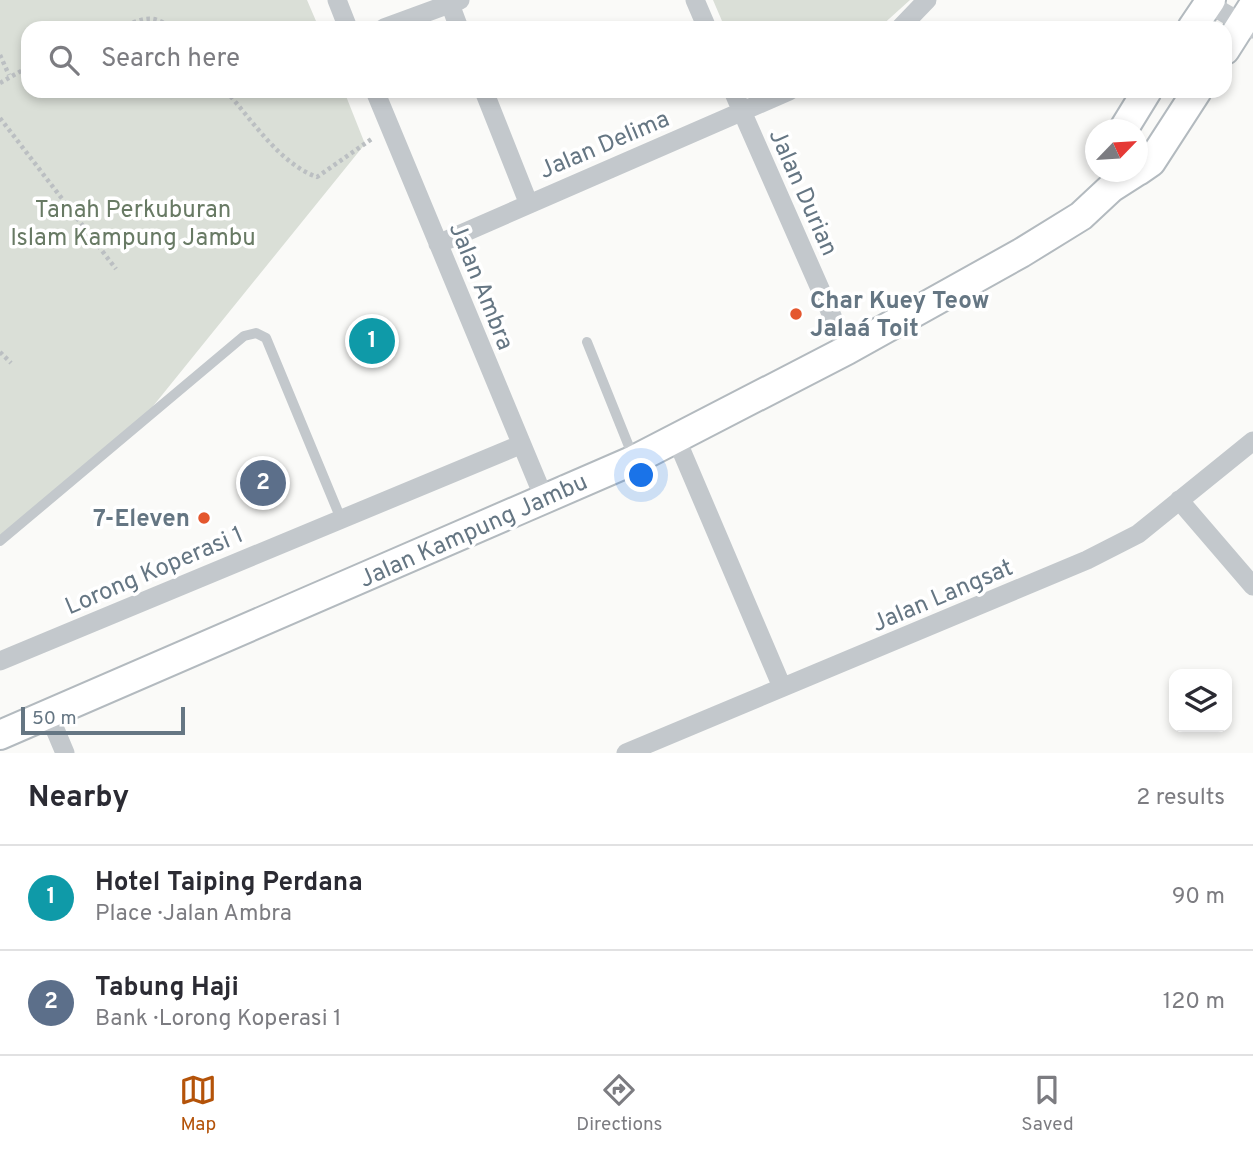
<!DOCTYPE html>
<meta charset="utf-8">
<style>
body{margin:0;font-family:Overpass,sans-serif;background:#f2f2f3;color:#2b2b33}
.controls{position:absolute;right:21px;bottom:21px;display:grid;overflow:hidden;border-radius:14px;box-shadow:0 4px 10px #0003}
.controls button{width:63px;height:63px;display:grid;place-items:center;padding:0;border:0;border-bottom:2px solid #e1e1e2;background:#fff;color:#2b2b33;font:35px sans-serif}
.compass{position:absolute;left:1085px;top:119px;width:63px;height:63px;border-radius:50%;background:#fff;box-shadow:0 4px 10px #0003;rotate:65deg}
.scale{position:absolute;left:21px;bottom:18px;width:164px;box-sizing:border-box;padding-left:7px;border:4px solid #657683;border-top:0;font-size:19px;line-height:24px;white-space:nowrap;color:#657683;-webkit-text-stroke:5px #fff;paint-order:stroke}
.you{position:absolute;left:642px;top:476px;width:24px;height:24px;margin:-18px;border:5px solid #fff;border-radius:50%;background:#1a73e8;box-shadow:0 0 0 10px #1a73e833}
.badge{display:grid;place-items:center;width:46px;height:46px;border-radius:50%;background:#b45309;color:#fff;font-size:23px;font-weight:700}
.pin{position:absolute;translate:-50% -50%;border:4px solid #fff;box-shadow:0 2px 7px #0006}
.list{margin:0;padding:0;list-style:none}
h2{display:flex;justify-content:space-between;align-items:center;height:91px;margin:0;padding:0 28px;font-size:30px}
h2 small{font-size:23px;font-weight:400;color:#7c7c81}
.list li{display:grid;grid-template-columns:46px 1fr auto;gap:21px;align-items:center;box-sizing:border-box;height:105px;padding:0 28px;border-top:2px solid #e1e1e2}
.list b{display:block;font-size:26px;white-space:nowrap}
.list p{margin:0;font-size:23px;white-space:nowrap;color:#7c7c81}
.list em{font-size:23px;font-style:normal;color:#7c7c81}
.icon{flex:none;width:38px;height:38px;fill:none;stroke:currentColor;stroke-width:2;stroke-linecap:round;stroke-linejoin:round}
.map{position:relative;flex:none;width:1253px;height:753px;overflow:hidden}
.search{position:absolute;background:#fff;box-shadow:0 4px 10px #0003;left:21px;right:21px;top:21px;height:77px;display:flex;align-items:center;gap:18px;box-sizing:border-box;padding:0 24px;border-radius:21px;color:#7c7c81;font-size:26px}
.sheet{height:301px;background:#fff}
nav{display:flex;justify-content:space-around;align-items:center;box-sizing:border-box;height:98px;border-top:2px solid #e1e1e2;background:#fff;font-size:19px;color:#7c7c81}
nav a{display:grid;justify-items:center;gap:4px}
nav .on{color:#b45309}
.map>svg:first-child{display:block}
.green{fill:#dadfd7}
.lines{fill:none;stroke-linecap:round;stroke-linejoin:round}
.secondary-casing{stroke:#b3babf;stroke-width:32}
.path{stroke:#bbbfc2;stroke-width:4.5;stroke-dasharray:3.5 3.5;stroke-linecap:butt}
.service{stroke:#c3c8cc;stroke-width:10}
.minor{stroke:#c3c8cc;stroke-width:19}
.secondary{stroke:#fff;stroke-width:28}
.poi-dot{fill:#e4572e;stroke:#fff;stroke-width:2.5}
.labels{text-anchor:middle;stroke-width:7;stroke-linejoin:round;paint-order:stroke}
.street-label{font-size:24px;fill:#657683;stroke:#fff}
.park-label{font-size:24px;fill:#687a64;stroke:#fff}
.poi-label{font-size:24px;font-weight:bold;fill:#657683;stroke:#fff;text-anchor:start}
</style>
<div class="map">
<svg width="1253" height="753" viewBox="0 0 1253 753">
<rect width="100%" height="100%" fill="#fafaf8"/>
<path class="green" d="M0 0H307L319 28H28V91H344L365 144 137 426 0 541Z
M713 0H910L879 28H725Z"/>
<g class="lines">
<g class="secondary-casing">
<path id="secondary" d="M1192 28 1211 0
M1225 50 1253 6
M1123 130 1147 91
M1138 171 1151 162 1197 91
M0 735 634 460 847 350 1021 253 1081 216 1111 188 1136 172"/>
</g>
<path class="path" d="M120 28C139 20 153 12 170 28
M0 55 9 75
M0 83 28 67
M226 91C252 120 280 164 317 177L373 138
M0 118 116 269
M0 352 11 363"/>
<path class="service" d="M587 342 634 459
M0 541 244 336 256 333 266 338 341 519"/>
<path class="minor" d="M337 0 348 28
M695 0 707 28
M450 4 459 28
M1209 4 1252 29
M384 28 460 0
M900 28 927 0
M375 91 544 498
M484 91 528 202
M733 91 847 350
M438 244 789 91
M676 438 782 687
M1179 500 1253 586
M0 661 520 445
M49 715 65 753
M626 753 1087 560 1138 534 1253 441"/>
<use href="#secondary" class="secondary"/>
</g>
<g class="poi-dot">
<circle cx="796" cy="314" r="7"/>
<circle cx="204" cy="518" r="7"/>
</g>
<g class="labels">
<g class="street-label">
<text transform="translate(604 144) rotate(-23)" y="8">Jalan Delima</text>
<text transform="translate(804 192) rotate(66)" y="8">Jalan Durian</text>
<text transform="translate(482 286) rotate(68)" y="8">Jalan Ambra</text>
<text transform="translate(473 530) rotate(-24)" y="8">Jalan Kampung Jambu</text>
<text transform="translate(154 570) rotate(-23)" y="8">Lorong Koperasi 1</text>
<text transform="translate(942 595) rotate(-23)" y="8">Jalan Langsat</text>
</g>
<g class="park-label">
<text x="133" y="217">Tanah Perkuburan<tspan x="133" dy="28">Islam Kampung Jambu</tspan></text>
</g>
<g class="poi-label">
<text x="810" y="308">Char Kuey Teow<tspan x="810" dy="28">Jalaá Toit</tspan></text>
<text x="190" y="526" text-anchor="end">7-Eleven</text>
</g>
</g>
</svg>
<div class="controls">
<button><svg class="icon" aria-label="layers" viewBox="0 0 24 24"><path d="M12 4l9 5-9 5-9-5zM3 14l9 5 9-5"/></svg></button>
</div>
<svg class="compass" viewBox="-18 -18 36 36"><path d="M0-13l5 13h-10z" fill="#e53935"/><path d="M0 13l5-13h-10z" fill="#7c7c81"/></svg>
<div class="scale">50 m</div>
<div class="you"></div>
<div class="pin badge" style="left:372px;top:341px;background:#0f9aa8">1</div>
<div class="pin badge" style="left:263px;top:483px;background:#5c6f8a">2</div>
<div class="search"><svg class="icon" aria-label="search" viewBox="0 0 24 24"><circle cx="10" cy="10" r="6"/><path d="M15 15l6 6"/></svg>Search here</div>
</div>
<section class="sheet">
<h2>Nearby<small>2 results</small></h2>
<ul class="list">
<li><span class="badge" style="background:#0f9aa8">1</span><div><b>Hotel Taiping Perdana</b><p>Place · Jalan Ambra</p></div><em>90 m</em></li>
<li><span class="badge" style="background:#5c6f8a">2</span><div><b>Tabung Haji</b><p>Bank · Lorong Koperasi 1</p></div><em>120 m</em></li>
</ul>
</section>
<nav>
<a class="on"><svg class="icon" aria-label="map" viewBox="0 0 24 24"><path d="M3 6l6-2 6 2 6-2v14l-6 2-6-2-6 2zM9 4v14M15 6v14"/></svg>Map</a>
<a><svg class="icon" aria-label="directions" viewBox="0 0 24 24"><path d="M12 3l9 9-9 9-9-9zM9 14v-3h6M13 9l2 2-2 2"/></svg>Directions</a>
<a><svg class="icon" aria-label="saved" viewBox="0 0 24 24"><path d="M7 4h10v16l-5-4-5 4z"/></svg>Saved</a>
</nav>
